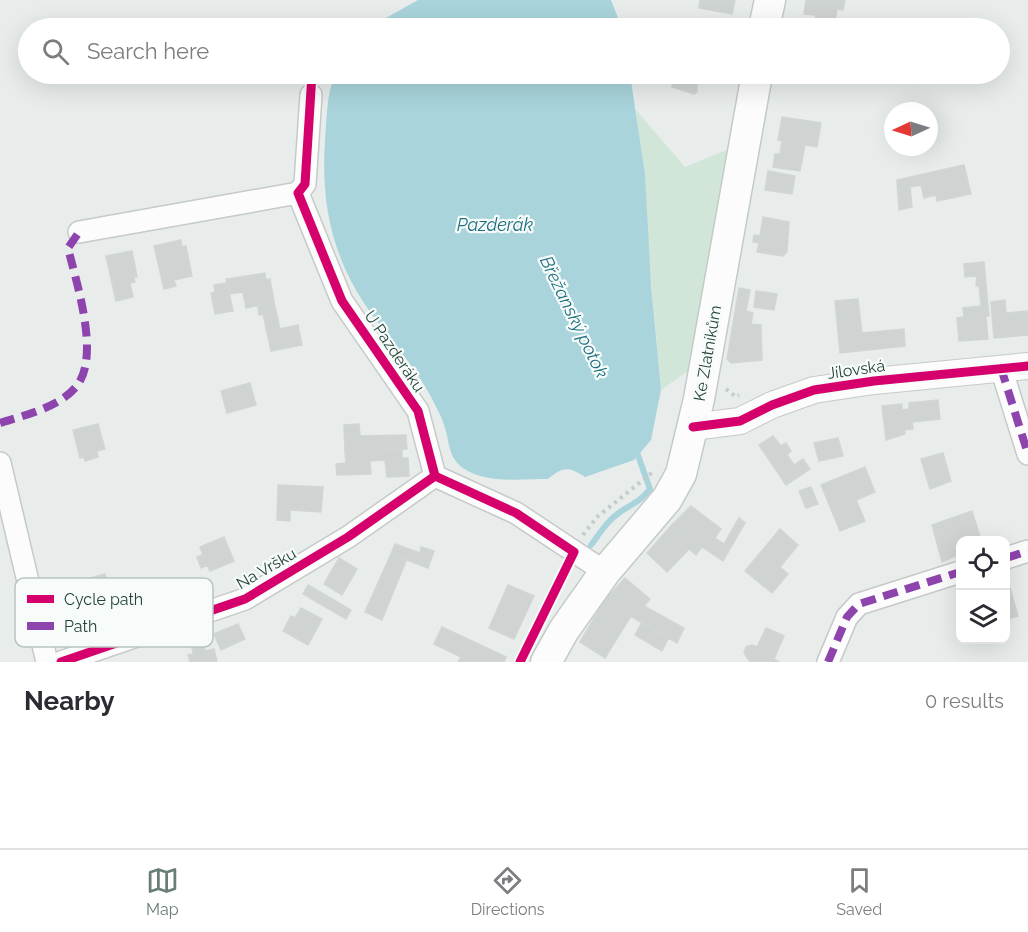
<!DOCTYPE html>
<meta charset="utf-8">
<style>
body{margin:0;font-family:Raleway,sans-serif;background:#f7f7f7;color:#2b2b33}
.controls{position:absolute;right:18px;bottom:18px;display:grid;overflow:hidden;border-radius:12px;box-shadow:0 6px 24px #0002}
.controls button{width:54px;height:54px;display:grid;place-items:center;padding:0;border:0;border-bottom:2px solid #e1e1e2;background:#fff;color:#2b2b33;font:30px sans-serif}
.compass{position:absolute;left:884px;top:102px;width:54px;height:54px;border-radius:50%;background:#fff;box-shadow:0 6px 24px #0002;rotate:266deg}
.list{margin:0;padding:0;list-style:none}
h2{display:flex;justify-content:space-between;align-items:center;height:78px;margin:0;padding:0 24px;font-size:26px}
h2 small{font-size:20px;font-weight:400;color:#7c7c81}
.icon{flex:none;width:33px;height:33px;fill:none;stroke:currentColor;stroke-width:2;stroke-linecap:round;stroke-linejoin:round}
.map{position:relative;flex:none;width:1028px;height:662px;overflow:hidden}
.search{position:absolute;background:#fff;box-shadow:0 6px 24px #0002;left:18px;right:18px;top:18px;height:66px;display:flex;align-items:center;gap:15px;box-sizing:border-box;padding:0 21px;border-radius:33px;color:#7c7c81;font-size:22px}
.sheet{height:186px;background:#fff}
nav{display:flex;justify-content:space-around;align-items:center;box-sizing:border-box;height:84px;border-top:2px solid #e1e1e2;background:#fff;font-size:16px;color:#7c7c81}
nav a{display:grid;justify-items:center;gap:3px}
nav .on{color:#697e78}
.map>svg:first-child{display:block}
.green{fill:#d1e6d8}
.water{fill:#a9d4db}
.lines{fill:none;stroke-linecap:round;stroke-linejoin:round}
.stream{stroke:#a9d4db;stroke-width:6}
.building{fill:#cfd4d2;stroke:#d1d6d4;stroke-width:1.5}
.minor-casing{stroke:#c5cac8;stroke-width:24}
.tertiary-casing{stroke:#c5cac8;stroke-width:28}
.secondary-casing{stroke:#c3cbc8;stroke-width:33}
.path{stroke:#c3ccca;stroke-width:4;stroke-dasharray:3 4.5;stroke-linecap:butt}
.minor{stroke:#fcfcfc;stroke-width:21}
.tertiary{stroke:#fcfcfc;stroke-width:26}
.secondary{stroke:#fcfcfc;stroke-width:30}
.quiet{stroke:#8e44ad;stroke-width:8;stroke-dasharray:15 8;stroke-linecap:butt}
.cycleway-casing{stroke:#f7fbf9;stroke-width:13}
.cycleway{stroke:#d6006c;stroke-width:9}
.labels{text-anchor:middle;stroke-width:4.5;stroke-linejoin:round;paint-order:stroke}
.street-label{font-size:16px;fill:#24423a;stroke:#f7fbf9}
.water-label{font-size:18px;font-style:italic;fill:#1c6f80;stroke:#f7fbf9}
.key{fill:#f7fbf9;stroke:#b8c4c0;stroke-width:1.5}
.key-label{font-size:16px;fill:#24423a}
</style>
<div class="map">
<svg width="1028" height="662" viewBox="0 0 1028 662">
<rect width="100%" height="100%" fill="#e8edeb"/>
<path class="green" d="M636 110 685 167 729 149 692 368 661 390Z"/>
<path class="water" d="M418 0H611L622 28H368Z
M336 74H630L645 175 651 284 661 390 651 440 634 460 585 477C568 466 563 467 548 479 523 479 485 484 463 468 448 457 450 444 445 428 442 417 435 405 430 395 413 363 386 336 366 306 331 254 321 202 325 141 327 121 326 92 336 74Z"/>
<g class="lines">
<path class="stream" d="M591 545C600 533 607 521 620 512 633 503 639 503 650 489L635 447"/>
</g>
<path class="building" d="M700 0H735L732 14 699 8Z
M806 0H845L843 10 837 9 835 22 824 20 820 23 817 22 815 15 804 14Z
M674 74H697V92L694 94 672 87Z
M782 117 821 123 817 147 805 145 800 171 773 167 775 154H780L782 141 778 140Z
M964 165 971 194 937 201 936 195 924 198 921 185 910 187 912 207 899 210 897 180Z
M768 171 795 176 792 194 765 190Z
M763 217 789 222 787 252 783 256 757 252 759 243 753 242 754 235 760 236Z
M181 240 182 247 186 246 192 276 174 280 176 286 164 289 154 246Z
M132 251 137 277H134L135 282 130 283 133 297 116 301 106 256Z
M984 262 989 316H986L988 339 959 341 957 318 964 317 963 308 981 306 979 286H976L977 276 965 277 964 264Z
M265 273 266 280 270 279 274 302 246 308 243 292 230 294 226 279Z
M227 283 233 311 215 314 211 293 215 292 214 285Z
M739 288 750 290 746 311 753 313 751 324 761 325 762 360 731 363 727 359Z
M756 291 777 294 774 310 754 307Z
M858 299 862 333 904 329 905 346 840 353 835 301Z
M1005 300 1006 313 1028 311V335L994 338 991 302Z
M274 302 280 329 298 325 302 345 271 351 263 314 259 315 258 306Z
M250 383 256 405 227 413 221 391Z
M938 400 940 419 912 422 913 429 904 430 905 434 886 440 882 406 902 404V410L909 409V403Z
M98 424 105 449 97 451 98 457 85 461 84 457 80 458 73 430Z
M359 424 360 436 406 435 407 449 345 452 344 425Z
M773 436 781 446 786 443 791 451 787 455 794 465 803 459 810 469 786 485 759 445Z
M838 438 843 456 819 461 814 443Z
M402 449V458H408L409 476 387 477 385 460 370 461 371 474 337 475 336 464 346 463 345 452Z
M943 453 951 481 930 489 921 459Z
M865 467 875 492 856 500 865 521 840 531 821 485Z
M278 485 323 487 321 512 290 510V521L277 520Z
M811 487 818 504 806 508 799 491Z
M691 506 721 529 715 538 724 544 739 518 745 523 723 561 671 526Z
M972 511 981 540H960V554L942 562 932 525Z
M671 526 702 547 696 555 689 549 667 572 647 553Z
M780 529 798 545 780 567 788 574 772 593 745 571Z
M224 537 234 561 210 571 207 565 201 568 197 557 203 555 200 547Z
M395 544 420 553 421 547 434 551 428 568 391 554Z
M391 554 406 561 382 620 365 612Z
M339 558 357 569 342 595 324 584Z
M105 574 115 606 90 614 80 581Z
M625 578 650 599 644 606 684 628 677 643 604 601Z
M308 585 351 610 346 619 303 594Z
M508 585 534 596 514 639 489 628Z
M1010 588 1018 616 1006 620V589Z
M604 601 631 616 605 658 580 642Z
M301 608 322 619 308 645 283 631 291 616 295 618Z
M642 622 669 637 662 651 635 635Z
M238 624 245 639 221 650 214 634Z
M442 627 506 657 504 662H458L461 657 434 644Z
M766 628 784 636 774 659 779 662H750L744 653 746 647 752 645 757 647Z
M207 643 204 645 205 651 214 649 217 662H190L188 655 193 654 192 646Z"/>
<g class="lines">
<g class="minor-casing">
<path id="minor" d="M298 193 342 301 418 411 435 476
M79 232 298 193 305 184 311 95
M1001 368 1028 454
M0 463 47 662
M435 476 516 513 605 572
M1006 558 1028 551
M61 662 245 599 348 537 435 476
M828 662 847 617 859 604 960 572"/>
</g>
<g class="tertiary-casing">
<path id="tertiary" d="M693 427 740 421 772 405 814 390 874 381 1028 366"/>
</g>
<g class="secondary-casing">
<path id="secondary" d="M764 28 770 0
M546 662 564 630 605 572 667 499 681 474 699 399 757 74"/>
</g>
<path class="path" d="M726 389 736 397 739 395
M583 535 597 517 653 472"/>
<use href="#minor" class="minor"/>
<use href="#tertiary" class="tertiary"/>
<use href="#secondary" class="secondary"/>
<path class="quiet" d="M1001 368 1028 454
M0 423C25 415 57 408 75 388 102 359 76 282 68 248L79 232
M1006 558 1028 551
M828 662 847 617 859 604 960 572"/>
<g class="cycleway-casing">
<path id="cycleway" d="M312 74 305 184 298 193 342 301 418 411 435 476
M693 427 740 421 772 405 814 390 874 381 1028 366
M435 476 516 513 574 552 520 662
M61 662 245 599 348 537 435 476"/>
</g>
<use href="#cycleway" class="cycleway"/>
</g>
<g class="labels">
<g class="street-label">
<text transform="translate(395 351) rotate(56)" y="6">U Pazderáku</text>
<text transform="translate(707 353) rotate(-80)" y="6">Ke Zlatníkům</text>
<text transform="translate(856 369) rotate(-8)" y="6">Jílovská</text>
<text transform="translate(266 568) rotate(-30)" y="6">Na Vršku</text>
</g>
<g class="water-label">
<text x="495" y="231">Pazderák</text>
<text transform="translate(574 317) rotate(64)" y="6">Břežanský potok</text>
</g>
</g>
<rect x="15" y="578" width="198" height="69" rx="9" class="key"/>
<rect x="27" y="595" width="27" height="8" fill="#d6006c"/>
<rect x="27" y="622" width="27" height="8" fill="#8e44ad"/>
<g class="key-label">
<text x="64" y="605">Cycle path</text>
<text x="64" y="632">Path</text>
</g>
</svg>
<div class="controls">
<button><svg class="icon" aria-label="locate" viewBox="0 0 24 24"><circle cx="12" cy="12" r="6"/><path d="M12 2v4M12 18v4M2 12h4M18 12h4"/></svg></button>
<button><svg class="icon" aria-label="layers" viewBox="0 0 24 24"><path d="M12 4l9 5-9 5-9-5zM3 14l9 5 9-5"/></svg></button>
</div>
<svg class="compass" viewBox="-18 -18 36 36"><path d="M0-13l5 13h-10z" fill="#e53935"/><path d="M0 13l5-13h-10z" fill="#7c7c81"/></svg>
<div class="search"><svg class="icon" aria-label="search" viewBox="0 0 24 24"><circle cx="10" cy="10" r="6"/><path d="M15 15l6 6"/></svg>Search here</div>
</div>
<section class="sheet">
<h2>Nearby<small>0 results</small></h2>
<ul class="list">
</ul>
</section>
<nav>
<a class="on"><svg class="icon" aria-label="map" viewBox="0 0 24 24"><path d="M3 6l6-2 6 2 6-2v14l-6 2-6-2-6 2zM9 4v14M15 6v14"/></svg>Map</a>
<a><svg class="icon" aria-label="directions" viewBox="0 0 24 24"><path d="M12 3l9 9-9 9-9-9zM9 14v-3h6M13 9l2 2-2 2"/></svg>Directions</a>
<a><svg class="icon" aria-label="saved" viewBox="0 0 24 24"><path d="M7 4h10v16l-5-4-5 4z"/></svg>Saved</a>
</nav>
